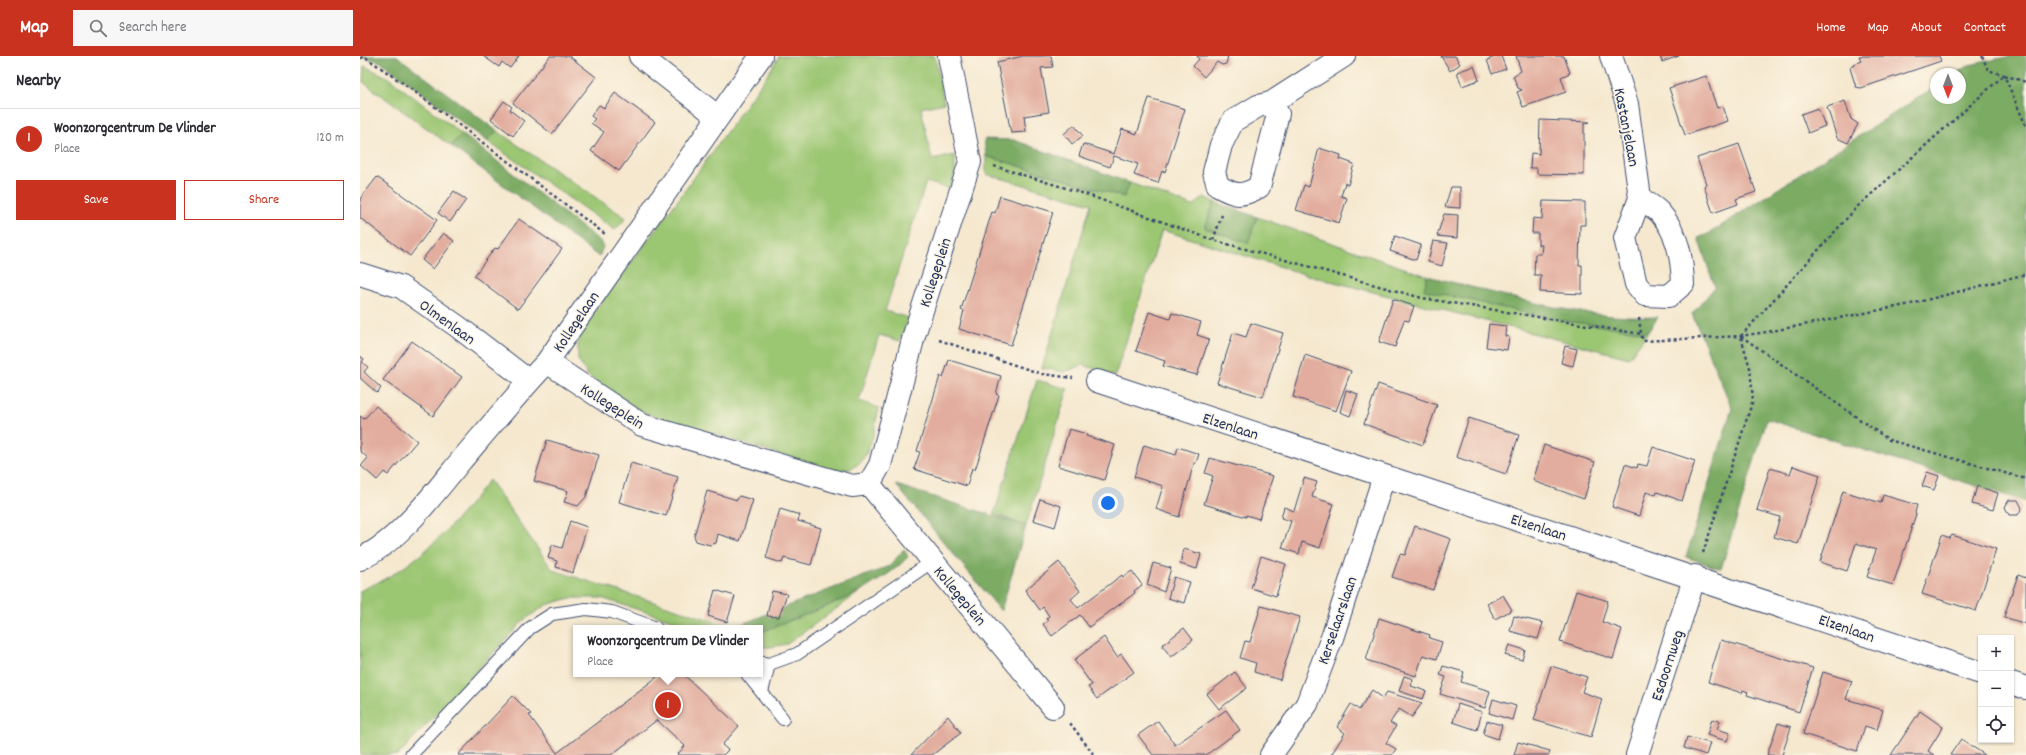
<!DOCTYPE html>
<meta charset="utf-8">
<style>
body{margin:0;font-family:Dekko,sans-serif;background:#f7f7f7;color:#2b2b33}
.controls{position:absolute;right:12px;bottom:12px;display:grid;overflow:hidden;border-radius:0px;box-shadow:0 1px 3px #0004}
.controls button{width:36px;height:36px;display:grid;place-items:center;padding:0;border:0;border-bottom:1px solid #e1e1e2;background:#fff;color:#2b2b33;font:20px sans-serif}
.compass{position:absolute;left:1570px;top:12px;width:36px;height:36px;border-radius:50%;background:#fff;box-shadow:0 1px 3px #0004;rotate:180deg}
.you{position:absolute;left:748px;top:447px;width:14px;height:14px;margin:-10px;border:3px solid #fff;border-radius:50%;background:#1a73e8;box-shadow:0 0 0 6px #1a73e833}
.badge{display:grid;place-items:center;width:26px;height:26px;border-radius:50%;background:#c8321e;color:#fff;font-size:13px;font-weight:700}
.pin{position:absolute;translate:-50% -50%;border:2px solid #fff;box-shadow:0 1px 4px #0006}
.popup{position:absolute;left:213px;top:569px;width:190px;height:52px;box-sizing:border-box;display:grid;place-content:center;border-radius:0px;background:#fff;filter:drop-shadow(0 1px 3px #0005);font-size:13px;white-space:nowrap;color:#7c7c81}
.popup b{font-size:15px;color:#2b2b33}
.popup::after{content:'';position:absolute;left:50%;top:100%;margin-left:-8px;border:8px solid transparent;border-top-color:#fff}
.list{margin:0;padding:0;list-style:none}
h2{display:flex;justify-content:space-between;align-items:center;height:52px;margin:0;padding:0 16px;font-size:17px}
h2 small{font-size:13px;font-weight:400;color:#7c7c81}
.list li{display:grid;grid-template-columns:26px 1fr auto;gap:12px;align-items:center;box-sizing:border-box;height:60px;padding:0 16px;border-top:1px solid #e1e1e2}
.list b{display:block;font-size:15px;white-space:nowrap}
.list p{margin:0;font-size:13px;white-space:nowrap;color:#7c7c81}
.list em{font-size:13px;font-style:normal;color:#7c7c81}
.actions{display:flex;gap:8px;padding:12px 16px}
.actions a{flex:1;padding:9px 0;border:1px solid #c8321e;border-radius:0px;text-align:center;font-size:14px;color:#c8321e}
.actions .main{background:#c8321e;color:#fff}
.icon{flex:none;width:22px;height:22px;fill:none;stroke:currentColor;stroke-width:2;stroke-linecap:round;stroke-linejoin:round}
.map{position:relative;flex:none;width:1666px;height:699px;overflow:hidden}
header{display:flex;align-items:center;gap:24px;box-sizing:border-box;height:56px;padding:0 20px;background:#c8321e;color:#fff}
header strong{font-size:19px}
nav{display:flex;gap:22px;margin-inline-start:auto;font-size:14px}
.search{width:280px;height:36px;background:#f7f7f7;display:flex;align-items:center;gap:10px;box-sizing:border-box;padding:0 14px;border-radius:0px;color:#7c7c81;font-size:15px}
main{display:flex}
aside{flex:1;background:#fff}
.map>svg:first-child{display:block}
.green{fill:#9bc672;stroke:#5b7a68}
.forest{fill:#7cab64;stroke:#4c6d61}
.building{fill:#e2ad9f}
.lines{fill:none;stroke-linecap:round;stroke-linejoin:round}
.lane-casing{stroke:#3c4b6f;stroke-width:14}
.street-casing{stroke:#3c4b6f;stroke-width:24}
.path{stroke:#3c4b6f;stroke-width:2.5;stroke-dasharray:3 3;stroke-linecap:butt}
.lane{stroke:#fff;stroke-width:12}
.street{stroke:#fff;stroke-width:22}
.labels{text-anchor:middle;stroke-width:3;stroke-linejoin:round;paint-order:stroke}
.street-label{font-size:16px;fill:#1b2f5e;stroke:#fcf5e5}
</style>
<header>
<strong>Map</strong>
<div class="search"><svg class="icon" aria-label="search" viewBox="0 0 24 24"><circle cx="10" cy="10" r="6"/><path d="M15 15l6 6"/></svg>Search here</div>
<nav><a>Home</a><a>Map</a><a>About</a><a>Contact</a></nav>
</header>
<main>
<aside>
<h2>Nearby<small></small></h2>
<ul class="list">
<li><span class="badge">1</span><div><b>Woonzorgcentrum De Vlinder</b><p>Place</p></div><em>120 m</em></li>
</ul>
<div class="actions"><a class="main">Save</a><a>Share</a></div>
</aside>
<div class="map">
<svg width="1666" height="699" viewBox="0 0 1666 699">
<rect width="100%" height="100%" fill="#fcf5e5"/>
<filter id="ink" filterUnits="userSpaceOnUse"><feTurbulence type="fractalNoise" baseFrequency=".025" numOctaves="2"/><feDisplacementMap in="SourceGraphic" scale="8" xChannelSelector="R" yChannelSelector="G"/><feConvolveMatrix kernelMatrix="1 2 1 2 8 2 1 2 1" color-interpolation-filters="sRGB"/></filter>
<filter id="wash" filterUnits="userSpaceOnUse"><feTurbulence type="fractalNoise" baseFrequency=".012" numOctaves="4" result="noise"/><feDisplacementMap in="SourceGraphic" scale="16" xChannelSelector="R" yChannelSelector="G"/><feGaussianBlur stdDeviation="0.9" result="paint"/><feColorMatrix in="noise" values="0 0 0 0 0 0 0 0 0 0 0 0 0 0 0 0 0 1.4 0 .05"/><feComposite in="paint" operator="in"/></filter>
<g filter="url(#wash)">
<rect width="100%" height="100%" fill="#f5e8cf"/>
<path class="green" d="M419 0H575L584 47 561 52 572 104 595 99V116L590 133 566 126 525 255 549 262 540 285 519 279 499 345 519 352C512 380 511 417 474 415L288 358 276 352 228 320 218 304V282L223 271 321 140 410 15Z
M4 10 27 21 102 78 91 90 3 26Z
M137 75 266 162 255 174 127 85Z
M626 100 764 141 770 127 833 150 844 141 854 146 845 172 887 187 897 161 1067 220 1065 234 1198 264 1288 276 1269 302 947 219 802 174 755 320 723 309 704 316 682 312 731 148 626 118Z
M677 324 708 333 666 470 634 458Z
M129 424 193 514 376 572H337L241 542H210L186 549 164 564 38 699H0V535C10 530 21 525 30 520 70 497 101 460 129 424Z
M501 535 427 588 410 591H400V575Z"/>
<path class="forest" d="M0 0H37L137 75 127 85 21 6Z
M1651 0H1666V446L1407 363 1361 513 1326 501 1372 352 1332 258 1355 231 1338 182 1350 177 1576 30V42H1600V18H1595L1609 9Z
M102 78 240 185 243 191 239 201 91 90Z
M624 83 654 84 770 127 764 141 626 100Z
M854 146 897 161 888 187 845 172Z
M1067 220C1140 237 1222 265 1298 261L1288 276 1198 264 1064 234Z
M536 429 666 470 641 555Z
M544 493 548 501C512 538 450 556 404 575H400V572L374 571 530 510Z"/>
<g id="blocks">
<path class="building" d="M123 0H159L150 12 142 6 139 11Z
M190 0H209L236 21 192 78 153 47Z
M663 0H691L693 11 681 12 689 56 664 60 666 76 651 77 637 6Z
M837 0H868L866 8 862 9 857 6 844 21 833 10 839 3Z
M1081 0H1095L1100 8 1090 15Z
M1137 0H1141L1146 13 1132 18 1127 4Z
M1156 0H1204L1210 17 1201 21 1206 36 1163 51 1157 36 1162 34 1158 32 1153 20 1161 15Z
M1300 0H1319L1302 6Z
M1499 0H1579L1581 5 1501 32 1496 31 1490 12 1492 9 1501 5Z
M1114 10 1119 24 1102 30 1097 16Z
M1346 20 1357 52 1363 50 1368 65 1325 79 1309 32Z
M255 37 295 66 259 115 231 95 244 76 231 67 235 63 231 60 239 49 244 52Z
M789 42 825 53 805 116 802 115 798 127 774 119 778 108 754 100 750 111 719 100 723 88 754 98 762 73 777 78Z
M144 45 152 51 150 54 164 65 153 80 131 63Z
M1485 45 1491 63 1498 68 1488 87 1477 82 1467 51Z
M1458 52 1465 70 1448 77 1441 58Z
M1180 64 1230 66 1224 68V119L1177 118V112H1170L1171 97 1179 98Z
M714 69 723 80 712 88 704 78Z
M1379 88 1396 136 1376 143 1378 148 1353 157 1344 130 1346 128 1337 102Z
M959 92 981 99 980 103 994 108 988 129 985 127 981 140 987 142 979 167 936 154 944 129 949 131Z
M17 121 77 164 50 200 0 162V143Z
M1091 131H1100V152L1085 151Z
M94 135 106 144 90 166 78 157Z
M640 140 693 156 651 289 599 273 604 255 601 254 632 156 635 157Z
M1183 145 1225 146V169H1220L1219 209H1222V238L1180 236 1181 219H1174L1175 198H1181L1182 189H1178V177H1172L1173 162 1182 163Z
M1084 158 1098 159 1097 182 1077 180Z
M159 163 202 193 158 253 114 220 135 192 138 193Z
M83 177 94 185 73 213 62 204Z
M1035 180 1061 189 1056 204 1030 195Z
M1073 185 1088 187 1082 210 1068 206Z
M1033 243 1054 250 1049 265 1044 264 1035 291 1019 286Z
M789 256 810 263 812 257 841 266 837 279 849 283 837 319 803 310 805 305 776 295Z
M891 267 923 277 903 341 857 327 873 277 886 281Z
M1129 268 1146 270 1145 280 1149 281 1147 294 1126 291Z
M52 285 102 321 73 360 23 324Z
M1205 290 1217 293 1213 310 1201 307Z
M945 299 991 315 976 355 933 341Z
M0 300 4 303 2 306 8 311 4 316 21 332 17 337 0 322Z
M589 304 641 320 636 338 639 339 615 414 612 412 607 430 554 413 560 396 557 395 580 320 583 322Z
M1018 328 1077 349 1063 389 1004 368Z
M986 334 998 338 990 360 980 356Z
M16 350 57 385 28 419 24 416 17 424 1 410 8 402 0 395V360L4 363Z
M1109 362 1159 379 1146 418 1096 401Z
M709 373 727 378 726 380 755 389 744 424 698 410Z
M187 384 239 399 226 441 218 450 204 446 208 435 174 425Z
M784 389 816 399 818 391 839 398 836 407H834L819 461 796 453 803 430 774 421Z
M1184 389 1235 406 1224 443 1173 425Z
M1293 391 1335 405 1322 445 1297 436 1296 439 1286 436 1279 460 1252 451 1265 408 1277 412 1278 408 1287 410Z
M850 402 913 420 899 463 886 459V461L844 448 853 420 845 417Z
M271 407 318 421 306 460 259 446Z
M1433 410 1460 419 1438 488 1414 481 1420 461 1397 454 1410 412 1430 418Z
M1567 416 1579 420 1574 434 1562 430Z
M944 422 957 426 952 441 974 448 960 492 942 486 939 498 922 492 931 465 921 462 924 451 934 455Z
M1617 430 1638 437 1633 454 1612 448Z
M347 435 377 444 379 440 393 444 380 485 358 478 356 487 350 489 336 485 334 480Z
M1483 435 1521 447 1523 439 1557 449 1555 457 1556 458 1533 529 1507 521 1516 494 1496 487 1487 515 1460 506Z
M680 443 701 450 695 471 673 464Z
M1649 444H1658L1662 452 1658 459H1649L1645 451Z
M420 453 440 459 438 465 461 472 451 509 424 502 422 507 406 502Z
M210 465 227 471 213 517 196 511 197 505 188 502 192 489 202 492Z
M1055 470 1091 483 1073 534 1032 521 1040 498 1045 499Z
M1582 479 1590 482 1592 479 1636 493 1616 555 1562 538Z
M824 493 841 498 837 513 820 508Z
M901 500 926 508 916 540 891 532Z
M699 506 720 535 711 543 718 552 762 519 763 521 772 515 782 529 774 535 775 537 729 571 720 559 692 580 683 568 688 565 686 563 689 560 683 551 680 554 665 534Z
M793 507 811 512 804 536 787 529Z
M1658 519 1666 522V568L1644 561Z
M814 521 830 526 824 547 808 542Z
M355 534 375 540 367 566 348 560Z
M412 535 427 538 419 561 407 560Z
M1216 535 1248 545 1242 566 1262 573 1253 603 1200 586Z
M1143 539 1152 554 1135 563 1127 548Z
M901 550 940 561 920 624 894 616 896 607 880 602 885 585 890 586Z
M1154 560 1183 567 1178 583 1150 575Z
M1019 562 1070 579 1069 582 1082 586 1077 603 1063 599 1056 620 1006 604Z
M824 572 833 584 811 601 802 589Z
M744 581 757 601 761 598 774 616 737 643 728 631 732 629 714 604Z
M1361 584 1453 612 1439 656 1387 639 1388 636 1383 634 1382 637 1348 626Z
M1149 589 1165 594 1162 604 1145 599Z
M1083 610 1104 616 1101 626 1130 635 1125 652 1080 638 1086 621 1080 619Z
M1191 610 1227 621 1222 636 1242 643 1231 681 1174 664Z
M875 616 887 632 859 653 847 638Z
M1463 616 1492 625 1486 643 1523 654 1517 674 1505 670 1497 695 1443 678Z
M301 618H323L379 670 362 689 368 694 363 699H317L325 690 297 664 251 699H98L153 640 171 658 169 659 197 697Z
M1044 620 1053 623 1051 630 1066 635 1063 643 1039 635Z
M1012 634 1023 642 1027 636 1062 647 1052 661 1039 653 1030 667 1036 670 1026 687 1036 693 1032 699H971L985 677 977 671 991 648 999 654Z
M1133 643 1156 650 1152 664 1129 657Z
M1098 648 1122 656 1117 674 1093 666Z
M866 654 880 674 846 699H793L778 679 798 665 815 689Z
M1560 655 1583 671 1568 695 1574 699H1531Z
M588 660 601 677 572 699H551Z
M1352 663 1360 665 1357 673 1370 677 1367 685 1347 679Z
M1127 665 1142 669 1138 683 1123 678Z
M1418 667 1431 671 1422 699H1407Z
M1327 681 1350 687 1346 699 1324 692Z
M1601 683 1625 699H1590Z
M1158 686 1190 695 1189 699H1154Z"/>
</g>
</g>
<g filter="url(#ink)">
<use href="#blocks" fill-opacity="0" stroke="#3c4b6f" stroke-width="1"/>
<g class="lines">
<g class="lane-casing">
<path id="lane" d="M400 606 409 608 437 598 573 505
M387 618 423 663
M402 636 409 608
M51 699 170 572 192 558 226 553 252 556 296 572"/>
</g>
<g class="street-casing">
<path id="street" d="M280 0 358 61
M1251 0 1267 48 1280 142 1265 182 1276 228 1285 239 1309 240 1323 228C1322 202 1318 177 1300 157 1295 151 1286 147 1280 142
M911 47 918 58 899 131C881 141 876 140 858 130L854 116 861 89 873 65 898 50 911 47 984 0
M0 218 41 231 97 270 169 325
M187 306 282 369 492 430 509 428 693 651
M737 325C1031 423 1327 517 1621 617
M509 428 520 409 555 276 610 106 589 0
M0 503C38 486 73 439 99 407 128 373 156 339 187 306L401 0
M1651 627 1666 632
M911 699 947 648 973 579 1024 420
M1277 699 1335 520"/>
</g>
<path class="path" d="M1622 0 1628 14 1644 19 1666 70
M0 2 5 1 47 30 245 178
M634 110 725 138 853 184 1062 242 1281 278 1283 285 1380 280 1407 276 1551 248 1666 218
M853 184 862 159
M1279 262 1281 278
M1381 280 1497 151 1644 19 1666 26
M1381 280 1529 384 1666 423
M579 284 682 318 713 322
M1343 497 1393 344 1390 312 1381 281
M710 667 734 699"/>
<use href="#lane" class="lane"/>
<use href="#street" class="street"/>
</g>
</g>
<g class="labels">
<g class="street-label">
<text transform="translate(1268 71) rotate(79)" y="6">Kastanjelaan</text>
<text transform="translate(574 216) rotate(-72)" y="6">Kollegeplein</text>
<text transform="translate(88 265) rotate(36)" y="6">Olmenlaan</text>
<text transform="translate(215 265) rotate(-56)" y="6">Kollegelaan</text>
<text transform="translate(253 349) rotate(32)" y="6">Kollegeplein</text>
<text transform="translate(871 369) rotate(18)" y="6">Elzenlaan</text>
<text transform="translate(1179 470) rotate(18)" y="6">Elzenlaan</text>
<text transform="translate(601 539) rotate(50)" y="6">Kollegeplein</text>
<text transform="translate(976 564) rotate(-71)" y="6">Kerselaarslaan</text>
<text transform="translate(1487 571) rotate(19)" y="6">Elzenlaan</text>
<text transform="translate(1306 609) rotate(-72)" y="6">Esdoornweg</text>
</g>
</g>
</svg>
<div class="controls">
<button>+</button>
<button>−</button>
<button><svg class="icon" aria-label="locate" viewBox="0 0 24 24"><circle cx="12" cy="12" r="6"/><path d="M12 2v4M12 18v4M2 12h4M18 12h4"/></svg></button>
</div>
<svg class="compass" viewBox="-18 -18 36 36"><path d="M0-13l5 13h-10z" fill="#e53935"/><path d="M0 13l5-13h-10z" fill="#7c7c81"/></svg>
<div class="you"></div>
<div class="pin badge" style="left:308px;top:649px">1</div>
<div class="popup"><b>Woonzorgcentrum De Vlinder</b>Place</div>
</div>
</main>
